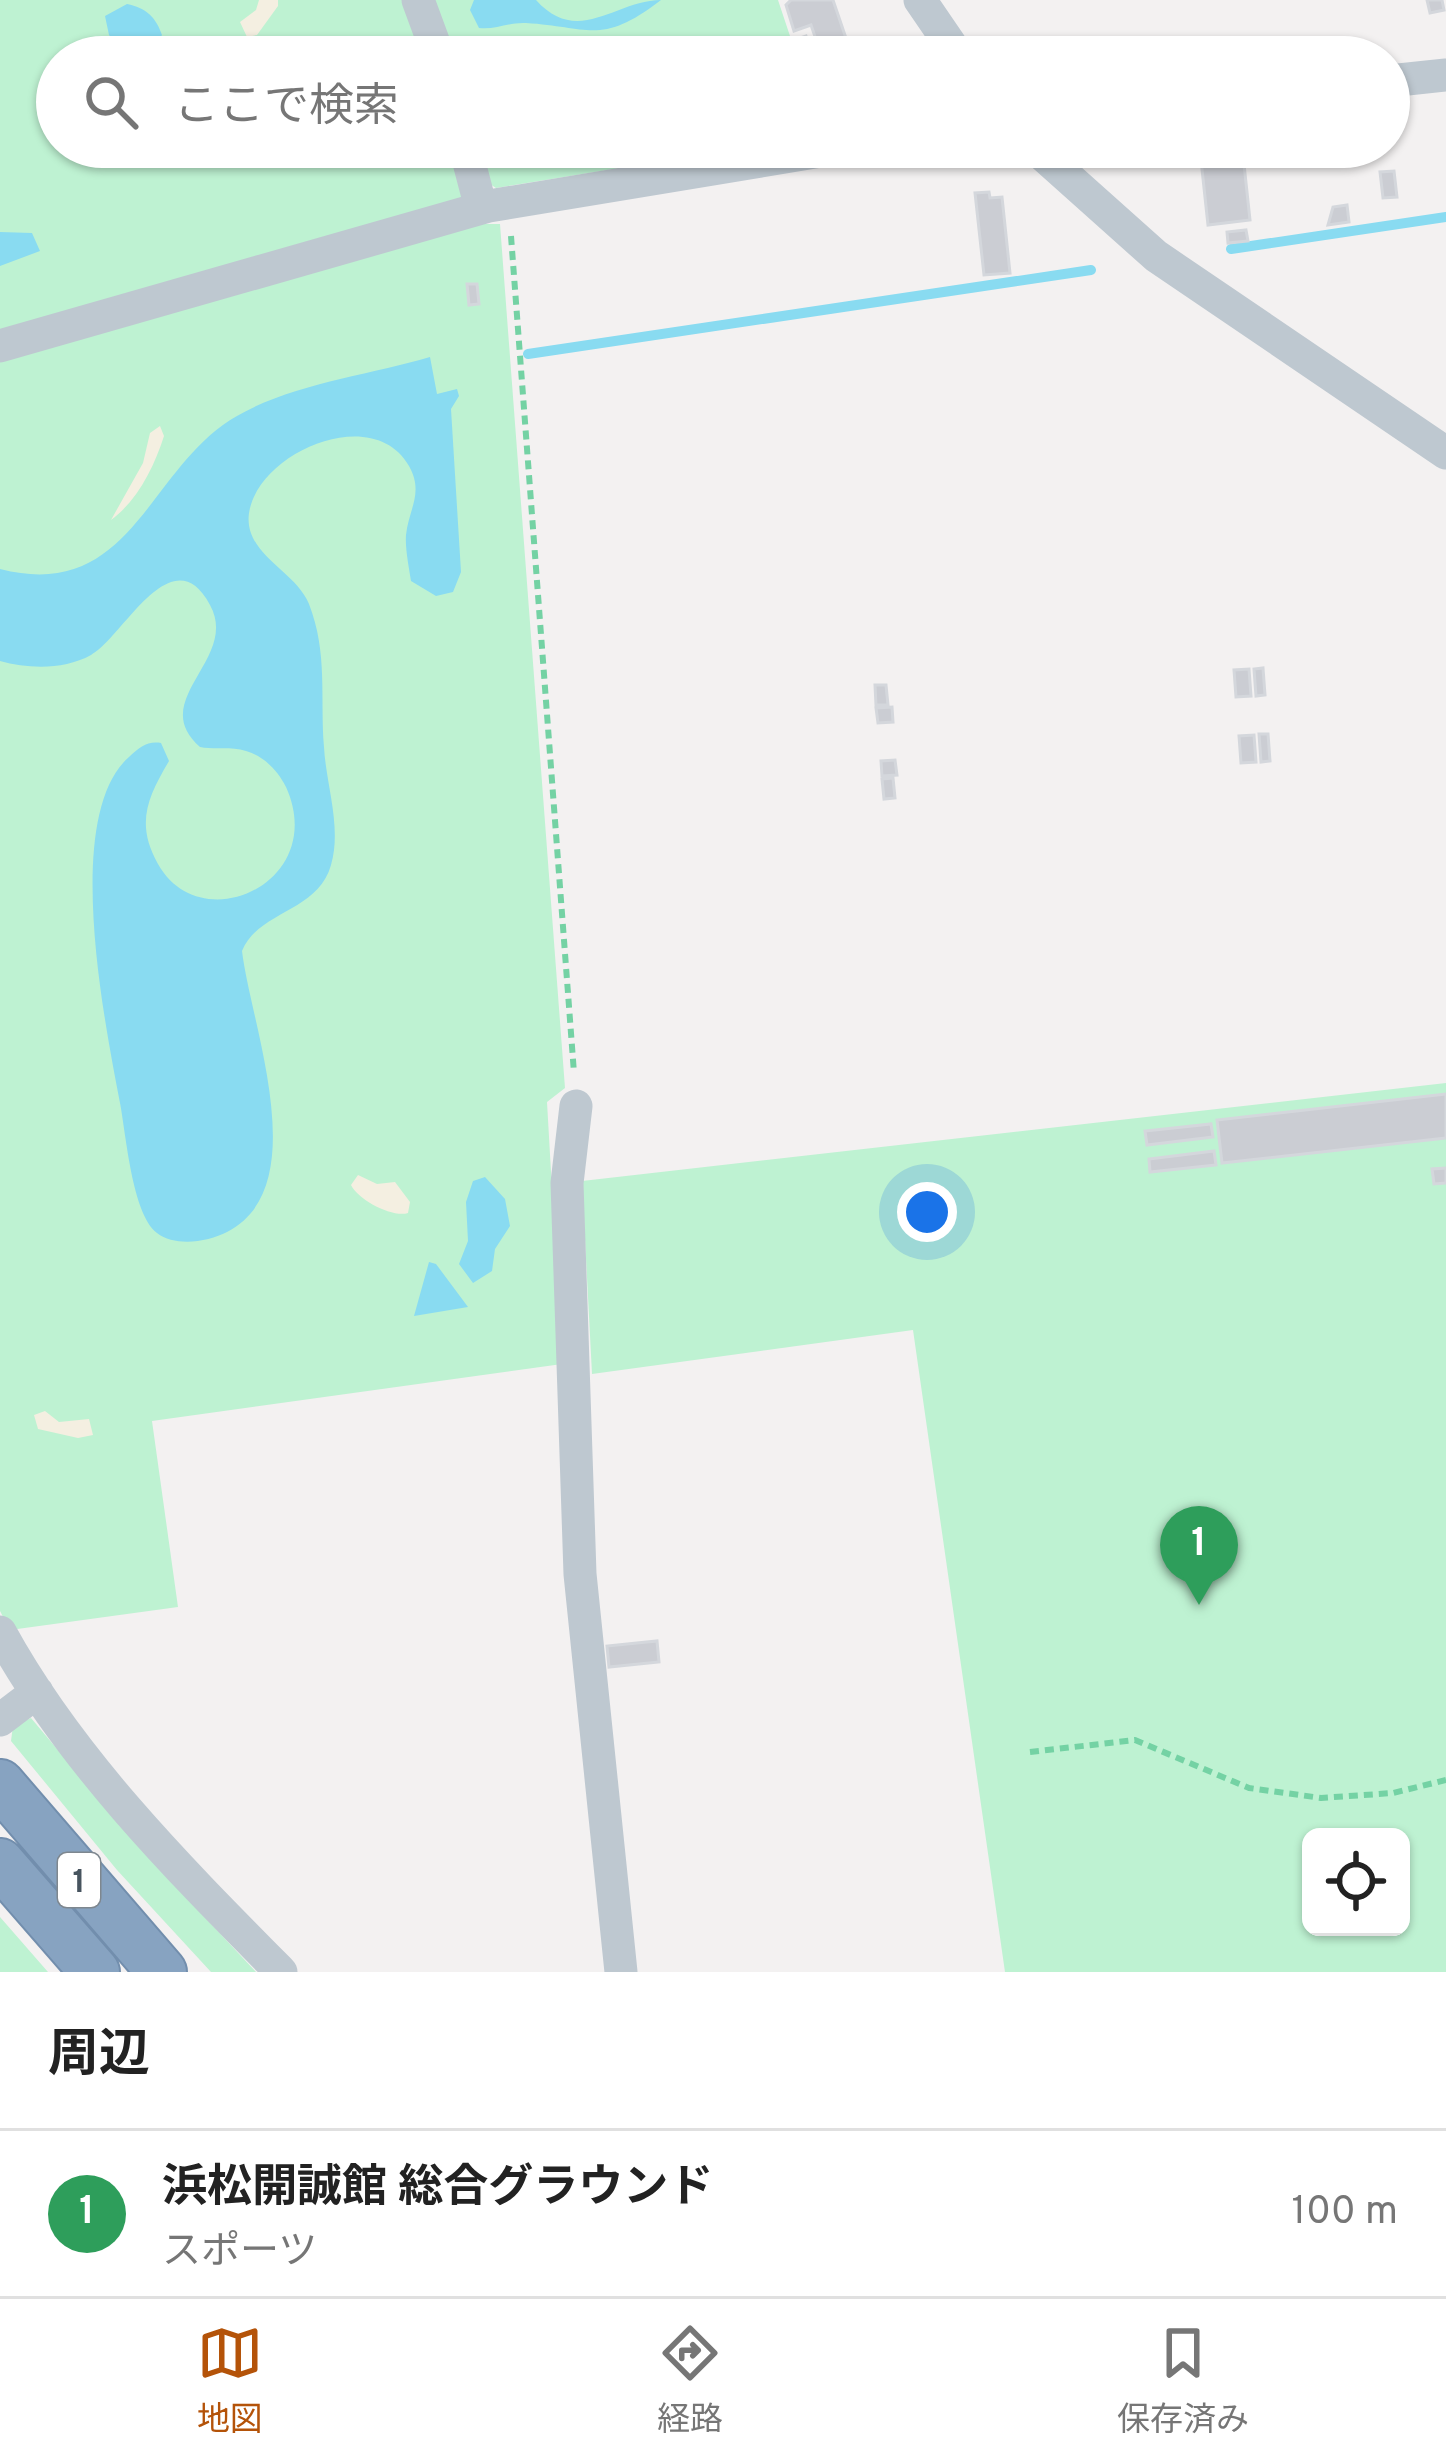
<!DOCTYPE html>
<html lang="ja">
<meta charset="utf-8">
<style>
body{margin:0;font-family:Overpass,"Noto Sans JP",sans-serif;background:#f2f2f2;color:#222}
.controls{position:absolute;right:36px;bottom:36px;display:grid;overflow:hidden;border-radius:18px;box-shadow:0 3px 9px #0004}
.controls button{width:108px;height:108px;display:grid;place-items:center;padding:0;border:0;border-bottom:3px solid #e0e0e0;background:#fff;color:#222;font:60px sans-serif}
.you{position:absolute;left:927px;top:1212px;width:42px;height:42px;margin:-30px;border:9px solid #fff;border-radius:50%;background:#1a73e8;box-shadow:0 0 0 18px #1a73e833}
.badge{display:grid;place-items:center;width:78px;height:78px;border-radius:50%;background:#b45309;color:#fff;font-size:39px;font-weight:700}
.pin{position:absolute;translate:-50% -99px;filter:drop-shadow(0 3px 6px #0008)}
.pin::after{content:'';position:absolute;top:63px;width:42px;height:36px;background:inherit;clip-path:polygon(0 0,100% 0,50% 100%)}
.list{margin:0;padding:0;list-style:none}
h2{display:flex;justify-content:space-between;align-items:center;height:156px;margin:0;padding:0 48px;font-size:51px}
h2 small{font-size:39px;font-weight:400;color:#767676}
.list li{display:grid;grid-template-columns:78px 1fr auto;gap:36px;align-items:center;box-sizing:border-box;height:168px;padding:0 48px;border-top:3px solid #e0e0e0}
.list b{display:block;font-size:45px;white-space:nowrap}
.list p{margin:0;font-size:39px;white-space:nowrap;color:#767676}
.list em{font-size:39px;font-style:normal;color:#767676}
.icon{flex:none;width:66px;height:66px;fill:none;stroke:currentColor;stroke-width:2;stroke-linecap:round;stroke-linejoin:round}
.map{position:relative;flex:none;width:1446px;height:1972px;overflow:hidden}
.search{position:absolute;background:#fff;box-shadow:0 3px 9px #0004;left:36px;right:36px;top:36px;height:132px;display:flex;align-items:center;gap:30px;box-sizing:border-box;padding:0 42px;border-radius:66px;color:#767676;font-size:45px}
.sheet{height:324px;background:#fff}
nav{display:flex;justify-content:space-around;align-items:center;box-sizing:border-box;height:168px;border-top:3px solid #e0e0e0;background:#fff;font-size:33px;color:#767676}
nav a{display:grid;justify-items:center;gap:6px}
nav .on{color:#b45309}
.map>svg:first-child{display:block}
.green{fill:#bef2d2;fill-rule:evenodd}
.sand{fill:#f4efe1}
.water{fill:#89dbf1}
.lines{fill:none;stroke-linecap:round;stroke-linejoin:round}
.stream{stroke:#89dbf1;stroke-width:10}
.building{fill:#cbcdd3;stroke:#d4d7dc;stroke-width:3}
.highway-casing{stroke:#728ead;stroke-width:52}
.path{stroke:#74d2a4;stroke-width:6;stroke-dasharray:9 6;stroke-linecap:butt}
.minor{stroke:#bec8d0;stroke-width:33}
.highway{stroke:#87a3c1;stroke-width:48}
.labels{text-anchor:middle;stroke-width:12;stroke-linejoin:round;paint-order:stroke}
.shield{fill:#fff;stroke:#7e878f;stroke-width:3}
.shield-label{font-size:33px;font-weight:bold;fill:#47545f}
</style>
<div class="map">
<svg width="1446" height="1972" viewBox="0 0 1446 1972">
<rect width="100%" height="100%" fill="#f3f1f1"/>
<path class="green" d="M0 0H404L426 57H57V147H452L464 194 458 203 0 336Z
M431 0H778L797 57H452Z
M478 147H751L496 188 487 182Z
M457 224H500L565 1088 547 1102 562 1364 152 1421 178 1607 10 1630 0 1611V357Z
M1446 1083V1972H1005L913 1330 592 1374 582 1181ZM1311 1837H1401V1927H1311Z
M31 1718 141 1849 256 1972H211L117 1870 11 1741 13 1726Z
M0 1917 48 1972H0Z"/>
<path class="sand" d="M259 0H278V6L257 35 247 37 240 22 256 10Z
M160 426 164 436C154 467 138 500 111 520L143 463 150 433Z
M358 1175 377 1184 395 1182 410 1202 408 1213C393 1218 358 1200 351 1185Z
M45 1411 59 1422 89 1419 93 1435 78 1438 38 1429 34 1415Z"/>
<path class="water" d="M474 0H536C578 47 616 0 661 0 601 46 591 27 526 23 509 22 495 30 479 28L470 10Z
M127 4C146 8 156 17 162 35L152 50 124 52 109 35 105 16Z
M0 232 32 233 40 251 0 266Z
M430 357 437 394 457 389 459 396 451 409 461 572 453 592 436 596 411 581C409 567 405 549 406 535 409 508 424 493 409 466 374 404 264 450 250 508 239 553 295 569 309 604 328 653 320 697 324 747 326 785 342 827 331 865 318 912 258 911 242 951 251 1026 315 1187 227 1232 208 1242 175 1247 157 1233 132 1214 126 1134 120 1103 105 1023 62 816 129 757 140 747 147 741 161 743L169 761C148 797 135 823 158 864 201 941 329 882 286 787 278 771 264 756 246 751 231 746 215 750 200 747 146 700 240 659 210 605 172 534 122 639 91 655 64 670 29 669 0 661V569C133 603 147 467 237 416 292 384 369 375 430 357Z
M485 1177 505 1199 510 1226 495 1249 492 1271 473 1283 459 1264 468 1241 466 1202 473 1181Z
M429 1262 436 1264 468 1307 414 1316Z"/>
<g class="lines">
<path class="stream" d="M1231 249 1446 217
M528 354 1091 270"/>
</g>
<path class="building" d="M791 0H833L850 50 822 57 811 25 794 31 786 5Z
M1427 0H1442L1444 10 1430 13Z
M806 36 813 57H801L795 40Z
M1243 155 1250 220 1208 225 1201 160Z
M1394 171 1397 197 1383 198 1380 172Z
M989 192 990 198 1002 197 1010 273 984 275 975 193Z
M1347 205 1349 222 1328 225 1333 207Z
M1246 230 1248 241 1228 243 1227 232Z
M467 284H477L479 304 469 305Z
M1263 668 1265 695 1256 696 1254 669Z
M1249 669 1251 696 1236 697 1234 670Z
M875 685H886L888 705H876Z
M892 707 893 722 878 723 876 708Z
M1259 734H1268L1270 761 1261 762Z
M1254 735 1256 762 1241 763 1239 736Z
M895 760 897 775 882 776 881 761Z
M893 778 895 798 884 799 882 779Z
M1446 1094V1138L1222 1163 1217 1120Z
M1211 1124 1213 1137 1147 1145 1145 1131Z
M1214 1151 1216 1165 1150 1172 1149 1159Z
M1446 1168V1183L1434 1184 1432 1169Z
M657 1641 659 1662 609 1667 607 1646Z"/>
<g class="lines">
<g class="highway-casing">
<path id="highway" d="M0 1784 162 1972
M0 1863 95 1972"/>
</g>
<path class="path" d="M511 236 574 1073
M1030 1752 1135 1740 1249 1788 1321 1798 1393 1793 1446 1780"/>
<path class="minor" d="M418 0 439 57
M920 0 959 57
M1389 81 1446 75
M465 147 481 208
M1034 147 1156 256 1446 453
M0 346 489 206 845 147
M576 1106 567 1183 580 1574 621 1972
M0 1632C70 1760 179 1869 281 1972
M0 1720 37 1692"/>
<use href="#highway" class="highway"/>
</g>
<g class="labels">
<rect class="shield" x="58" y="1853" width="42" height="54" rx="9"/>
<g class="shield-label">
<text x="79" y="1892">1</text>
</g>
</g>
</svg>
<div class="controls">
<button><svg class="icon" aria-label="locate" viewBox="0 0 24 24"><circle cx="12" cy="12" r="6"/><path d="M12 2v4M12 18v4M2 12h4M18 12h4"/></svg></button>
</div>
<div class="you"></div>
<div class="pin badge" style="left:1199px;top:1605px;background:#2e9e5b">1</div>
<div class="search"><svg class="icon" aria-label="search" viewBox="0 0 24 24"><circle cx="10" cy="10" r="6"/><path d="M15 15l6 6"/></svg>ここで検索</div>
</div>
<section class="sheet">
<h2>周辺<small></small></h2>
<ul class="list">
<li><span class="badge" style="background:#2e9e5b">1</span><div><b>浜松開誠館 総合グラウンド</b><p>スポーツ</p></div><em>100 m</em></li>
</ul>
</section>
<nav>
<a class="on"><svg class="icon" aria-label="map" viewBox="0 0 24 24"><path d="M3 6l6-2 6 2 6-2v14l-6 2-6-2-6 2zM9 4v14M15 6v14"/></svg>地図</a>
<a><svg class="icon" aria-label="directions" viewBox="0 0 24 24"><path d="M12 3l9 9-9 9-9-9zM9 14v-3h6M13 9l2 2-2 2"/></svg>経路</a>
<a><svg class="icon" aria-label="saved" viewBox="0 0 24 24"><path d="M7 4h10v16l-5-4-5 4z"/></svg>保存済み</a>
</nav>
